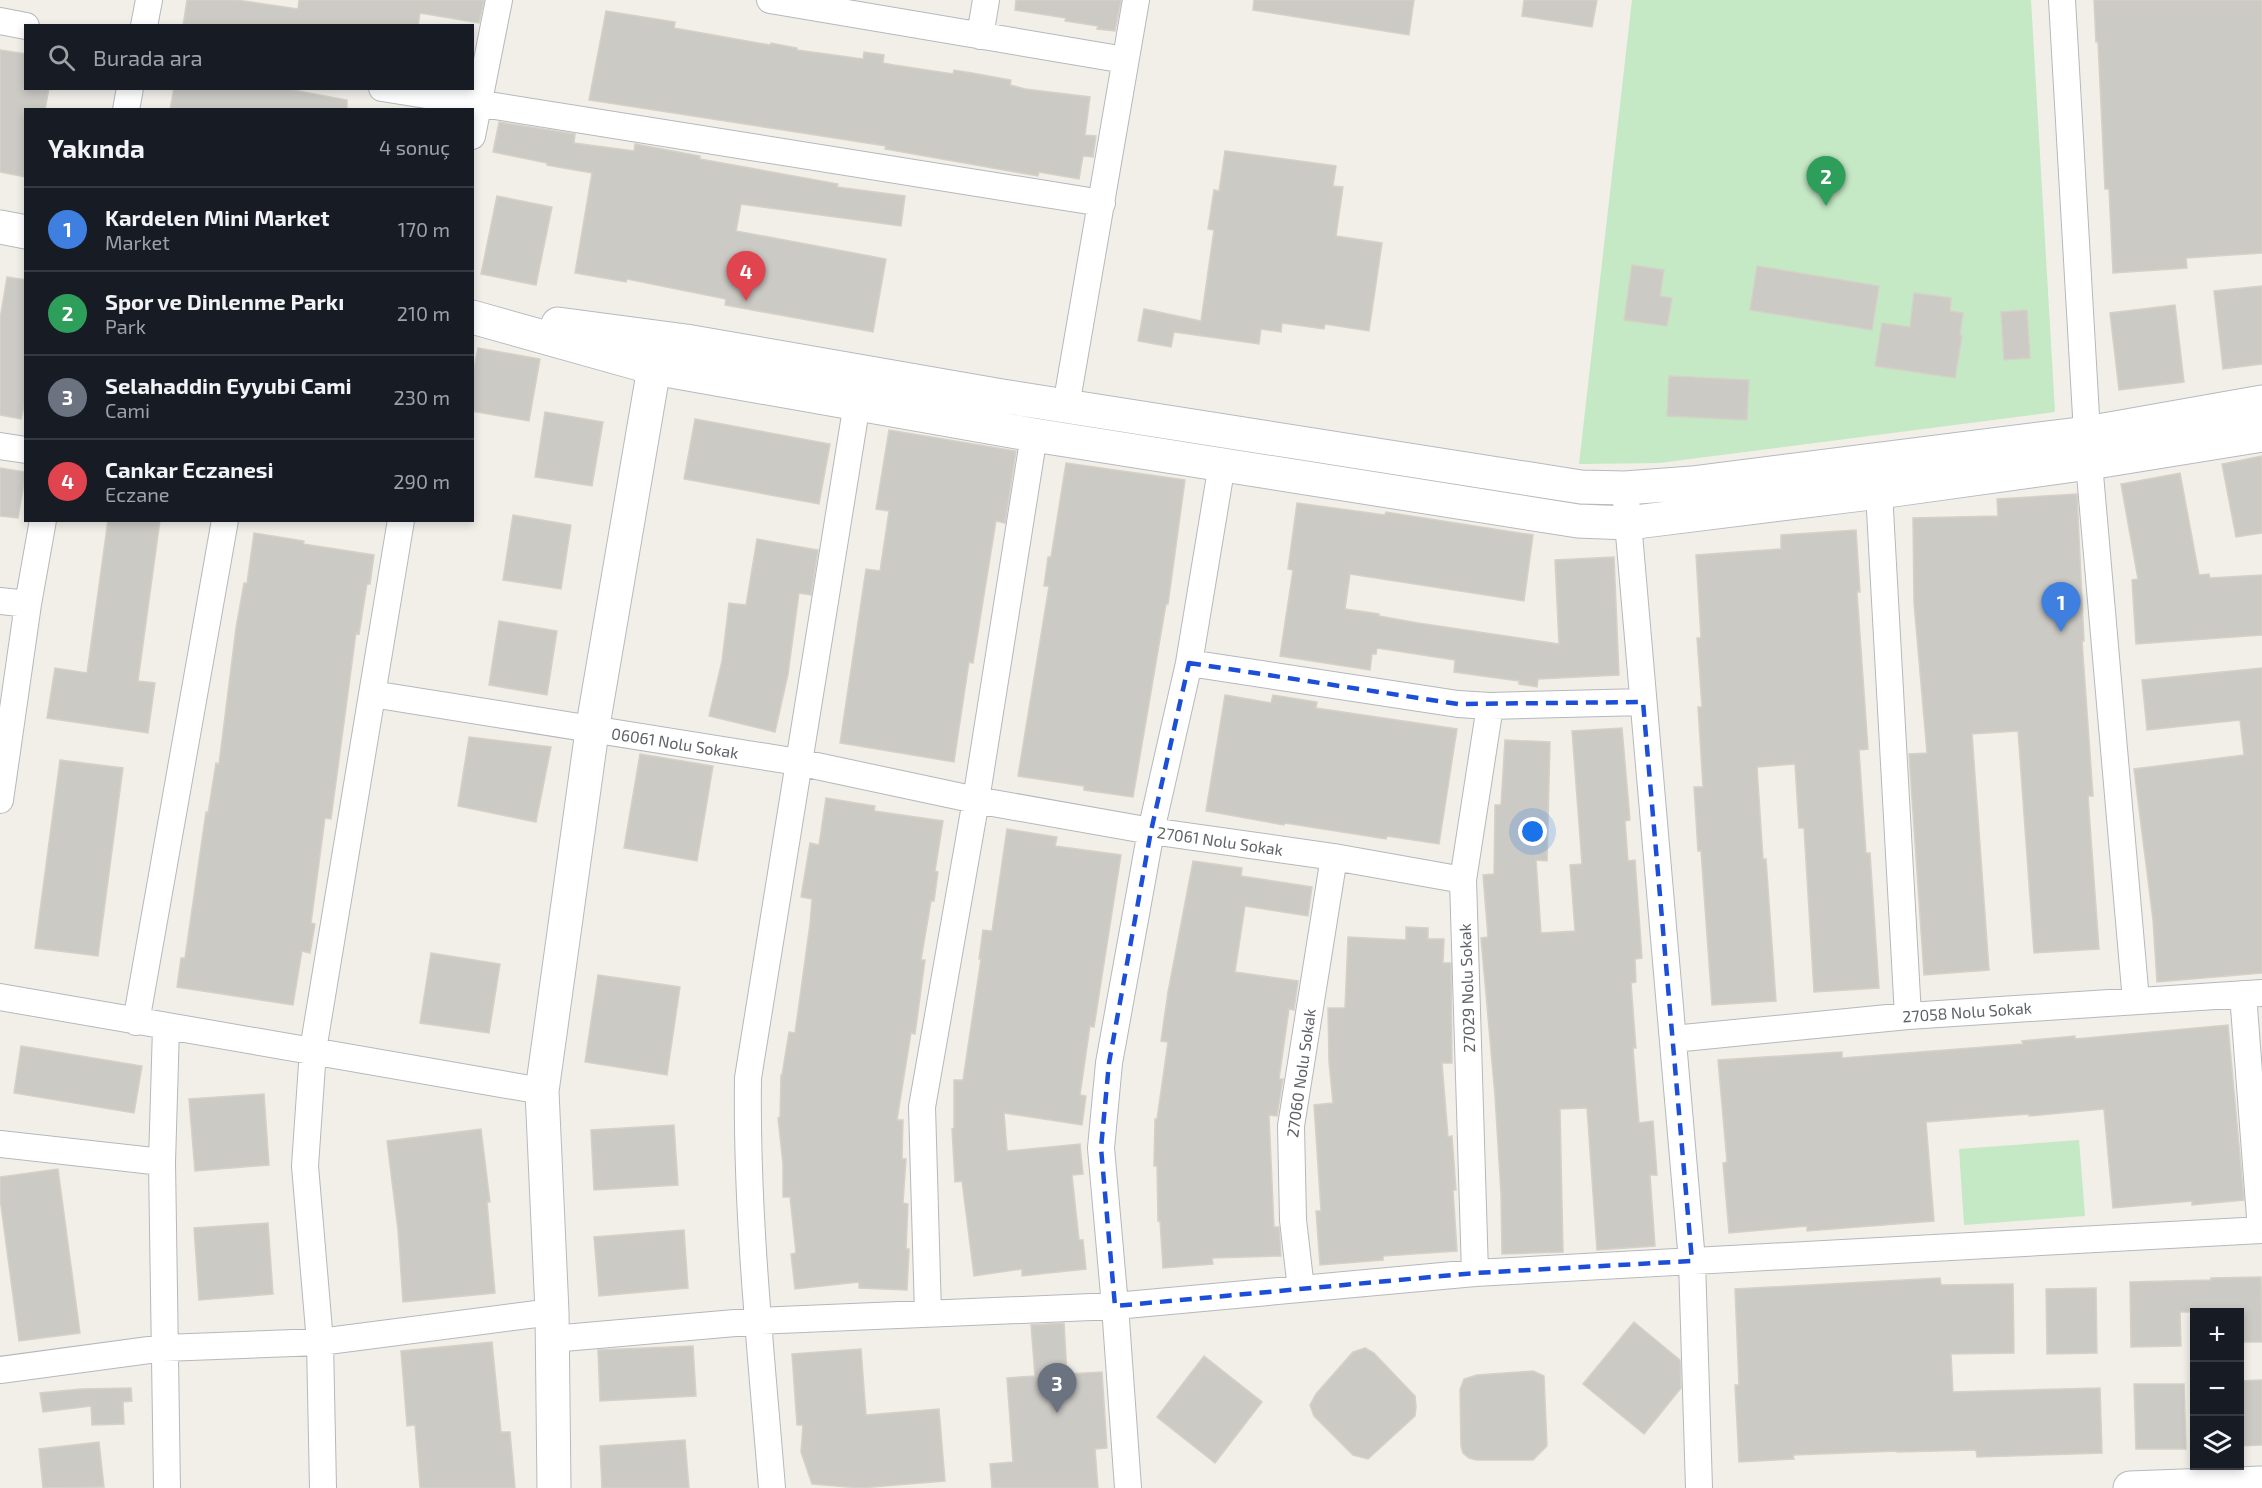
<!DOCTYPE html>
<html lang="tr">
<meta charset="utf-8">
<style>
body{margin:0;font-family:"Exo 2",sans-serif;background:#20242c;color:#f1f3f6}
.controls{position:absolute;right:18px;bottom:18px;display:grid;overflow:hidden;border-radius:0px;box-shadow:0 3px 9px #0003}
.controls button{width:54px;height:54px;display:grid;place-items:center;padding:0;border:0;border-bottom:2px solid #363941;background:#171b24;color:#f1f3f6;font:30px sans-serif}
.you{position:absolute;left:1533px;top:832px;width:21px;height:21px;margin:-15px;border:4px solid #fff;border-radius:50%;background:#1a73e8;box-shadow:0 0 0 9px #1a73e833}
.badge{display:grid;place-items:center;width:39px;height:39px;border-radius:50%;background:#ea4335;color:#fff;font-size:20px;font-weight:700}
.pin{position:absolute;translate:-50% -50px;filter:drop-shadow(0 2px 3px #0008)}
.pin::after{content:'';position:absolute;top:32px;width:21px;height:18px;background:inherit;clip-path:polygon(0 0,100% 0,50% 100%)}
.list{margin:0;padding:0;list-style:none}
h2{display:flex;justify-content:space-between;align-items:center;height:78px;margin:0;padding:0 24px;font-size:26px}
h2 small{font-size:20px;font-weight:400;color:#9ea1a6}
.list li{display:grid;grid-template-columns:39px 1fr auto;gap:18px;align-items:center;box-sizing:border-box;height:84px;padding:0 24px;border-top:2px solid #363941}
.list b{display:block;font-size:22px;white-space:nowrap}
.list p{margin:0;font-size:20px;white-space:nowrap;color:#9ea1a6}
.list em{font-size:20px;font-style:normal;color:#9ea1a6}
.icon{flex:none;width:33px;height:33px;fill:none;stroke:currentColor;stroke-width:2;stroke-linecap:round;stroke-linejoin:round}
.map{position:relative;flex:none;width:2262px;height:1488px;overflow:hidden}
.search{position:absolute;background:#171b24;box-shadow:0 3px 9px #0003;left:24px;top:24px;width:450px;height:66px;display:flex;align-items:center;gap:15px;box-sizing:border-box;padding:0 21px;border-radius:0px;color:#9ea1a6;font-size:22px}
.panel{position:absolute;background:#171b24;box-shadow:0 3px 9px #0003;left:24px;top:108px;width:450px;height:414px;border-radius:0px}
.map>svg:first-child{display:block}
.green{fill:#c5e8c5}
.building{fill:#cccac5;stroke:#d6d1c6;stroke-width:1.5}
.lines{fill:none;stroke-linecap:round;stroke-linejoin:round}
.street-casing{stroke:#b5b8bc;stroke-width:28}
.secondary-casing{stroke:#b6babf;stroke-width:35}
.street{stroke:#fff;stroke-width:26}
.secondary{stroke:#fff;stroke-width:33}
.marked{fill:none;stroke:#1d4ed8;stroke-width:4.5;stroke-dasharray:12 8;stroke-linejoin:round}
.labels{text-anchor:middle;stroke-width:4.5;stroke-linejoin:round;paint-order:stroke}
.street-label{font-size:16px;fill:#5f6368;stroke:#fff}
</style>
<div class="map">
<svg width="2262" height="1488" viewBox="0 0 2262 1488">
<rect width="100%" height="100%" fill="#f1efe8"/>
<path class="green" d="M1632 0H2031L2055 412 1659 463 1579 464Z
M2079 1140 2085 1216 1964 1225 1959 1149Z"/>
<path class="building" d="M187 0H237L298 9 299 0H484L479 23 420 13 418 26H183Z
M1016 0H1121L1115 31 1097 29 1098 26 1065 21 1066 18 1015 10Z
M1254 0H1414L1409 35 1253 10Z
M1524 0H1597L1592 27 1522 16Z
M2094 0H2262V253L2186 258 2187 268 2113 273 2109 189H2105L2098 42H2096Z
M606 11 675 22 674 28 770 45 771 43 797 48V50L863 59 864 52 884 55 883 63 894 65 953 74 954 70 972 73 1011 80 1010 85 1025 89 1090 97 1085 135 1096 136 1093 157 1083 156 1079 179 1039 172 1038 176 885 149 886 146 589 100Z
M0 50 26 54V88H49L45 110H26V177L0 172Z
M174 88H282L347 100V110H170Z
M499 122 575 134 574 143 634 151 635 144 700 156V159L838 184 837 187 905 196 901 226 741 204 736 231 886 259 873 332 725 305 726 299 627 279 626 282 575 273 592 173 547 165V163L493 152Z
M1225 151 1336 166 1333 186 1343 187 1336 236 1382 243 1369 331 1325 324 1324 329 1282 323 1281 332 1261 329 1259 344 1174 332 1171 347 1138 341 1144 309 1201 321 1214 230 1208 229 1214 190 1219 191Z
M497 196 552 207 536 285 481 274Z
M1632 265 1664 270 1660 296 1672 298 1667 326 1624 320Z
M1757 266 1879 286 1872 330 1750 310Z
M7 277 26 280V399L21 419 0 415V319Z
M2262 286V364L2223 369 2214 291Z
M1914 293 1951 298 1950 311 1963 313 1960 335 1962 336 1955 378 1875 366 1882 323 1910 327Z
M2175 305 2184 382 2119 390 2110 313Z
M2027 310 2030 358 2004 360 2001 312Z
M478 348 540 359 529 421 472 411V379Z
M1669 376 1749 380 1747 420 1667 416Z
M545 412 603 422 592 486 535 477Z
M695 419 830 444 819 504 684 479Z
M889 430 1016 451 1005 523 996 521 973 663 969 662 954 762 840 743 866 569 880 571 889 511 876 509Z
M2262 456V533L2236 537 2222 464Z
M1066 463 1185 480 1168 604H1166L1133 797 1084 790V786L1018 776 1049 586H1044L1048 557H1051Z
M0 468 26 472 18 518 0 516Z
M2180 473 2199 575 2209 574 2210 578 2262 575V635L2136 644 2132 580 2138 579 2121 484Z
M2077 494 2084 641H2082L2093 796H2088L2099 949 2034 953 2018 731 1972 734 1989 970 1924 975 1909 754 1927 753 1914 603 1913 518 1998 516 1997 499Z
M1297 503 1385 515 1386 512 1533 535 1524 601 1350 574 1345 609 1379 614V616L1418 623 1559 644 1555 560 1614 557 1619 675 1538 679 1537 687 1519 684V681L1454 672 1455 660 1377 648 1376 654H1372L1370 670 1280 656 1293 570 1288 569Z
M513 515 571 525 561 589 503 580Z
M108 520H160L138 681 155 683 148 733 47 718 55 668 87 673Z
M1856 530 1860 592H1857L1868 749 1859 750 1866 853H1870L1879 988 1814 992 1804 828H1799L1795 764 1757 767 1763 859H1766L1776 1001 1712 1005 1701 851H1698L1694 787H1703L1698 707H1702L1697 638H1701L1696 555 1781 549V535Z
M254 533 304 541 303 544 374 555 370 584H367L359 634 356 633 331 819 325 818 311 923 315 924 310 953 302 951 293 1005 177 987 181 958H185L206 812 208 813 216 763 219 764 236 628 244 583H247Z
M757 539 818 550 811 595 799 593 788 674 775 732 709 716 722 661 729 603 746 605Z
M499 621 557 631 547 695 489 685Z
M2262 668V973L2157 982 2153 920 2134 769 2244 755 2240 720 2147 730 2142 680Z
M1225 695 1271 703 1273 695 1317 702 1316 708 1457 729 1439 844 1387 836 1386 839 1285 823 1284 825 1206 811Z
M1622 728 1630 820 1625 821 1628 861 1635 860 1642 958 1635 959 1636 982 1631 983 1636 1048H1633L1639 1123 1653 1121 1657 1175H1650L1655 1246 1597 1250 1587 1108 1560 1109 1563 1252 1502 1254 1501 1194 1495 1096 1481 938 1488 937 1483 875 1494 874 1495 805H1501L1505 740 1550 742 1547 861 1536 860 1541 933 1575 931 1570 865 1582 864 1572 731Z
M469 737 551 747 536 822 458 806Z
M640 754 713 766 697 861 624 848Z
M60 760 123 768 98 956 35 948Z
M826 798 875 806 874 811 943 821 935 871 938 872 934 901H931L921 960H925L915 1034 911 1033 897 1120H903L902 1159H906L903 1203 908 1204 906 1249H909L907 1290 859 1288V1282L795 1289 791 1254 796 1253 790 1197H783V1164L778 1118 780 1117 781 1075H782L789 1032 795 1033 810 924 812 899 801 897 810 843 819 845Z
M1007 829 1057 837 1055 846 1121 855 1094 1027 1090 1026 1080 1095 1086 1096 1082 1125 1004 1113 1007 1151 1080 1144 1083 1174 1072 1175 1079 1240H1083L1086 1269 1022 1276V1269L974 1276 962 1181 955 1182 952 1129 954 1128V1080H963L981 959H979L983 930 992 931Z
M1193 861 1242 868 1241 876 1312 887 1308 916 1245 906 1235 972 1298 981 1294 1010 1289 1009 1279 1079H1283L1277 1116 1269 1115 1274 1227H1279L1281 1256 1212 1258 1213 1264 1163 1268 1160 1221H1158L1157 1166H1154L1155 1119H1157L1168 1042 1161 1041 1168 992Z
M1406 927 1428 928V939H1444L1443 963H1451L1452 1063H1442L1448 1137 1452 1136 1456 1190H1453L1457 1251 1383 1256V1260L1320 1265 1316 1211H1321L1314 1105 1333 1103 1329 1062 1328 1008H1345L1348 937 1406 940Z
M431 953 500 964 489 1033 420 1023Z
M598 975 680 987 667 1075 585 1062Z
M2228 1025 2244 1200 2192 1205V1201L2113 1208 2104 1109 2029 1116V1114L1926 1122 1934 1221 1807 1231V1226L1729 1233 1723 1163 1727 1162 1718 1060 1842 1052V1058L2023 1044 2022 1041 2075 1036V1039Z
M21 1046 142 1066 134 1113 14 1093Z
M264 1094 269 1165 195 1171 189 1099Z
M674 1125 678 1185 594 1190 591 1130Z
M481 1129 490 1202H487L495 1293 403 1302 398 1230 387 1141Z
M58 1169 80 1333 19 1341 0 1198V1177Z
M268 1223 273 1294 199 1300 194 1228Z
M684 1230 688 1288 599 1296 594 1237Z
M2261 1277 2262 1342H2240V1312H2180L2181 1346 2131 1347 2130 1282 2211 1280V1278Z
M1940 1278 1941 1285 2013 1284 2014 1353 1951 1354 1953 1392 2100 1388 2102 1453 1977 1457 1976 1450 1897 1452V1451L1793 1455 1794 1459 1739 1462 1735 1385H1739L1735 1289Z
M2096 1288 2097 1353 2047 1354 2046 1289Z
M1634 1322 1680 1360 1681 1388 1644 1434 1583 1384Z
M1064 1323 1067 1374 1102 1372 1107 1448 1095 1449 1098 1488H992L990 1464 1013 1462 1007 1378 1035 1376 1031 1325Z
M492 1342 501 1432H510L515 1488H420L415 1425 407 1426 401 1351Z
M693 1346 696 1396 600 1401 598 1350Z
M1365 1348 1374 1353 1415 1396 1416 1407 1415 1416 1368 1459 1353 1455 1314 1416 1310 1405 1316 1394 1353 1352Z
M861 1349 866 1415 939 1409 945 1481 860 1488 812 1484 801 1452 803 1425H797L792 1354Z
M1204 1356 1262 1402 1215 1463 1157 1417Z
M1533 1371 1544 1376 1547 1446 1533 1460H1476L1469 1458 1463 1453 1461 1446 1460 1390 1464 1379 1477 1375Z
M2262 1380V1445L2240 1446V1381Z
M2134 1384H2184L2186 1449H2136Z
M131 1388 132 1401 123 1402 124 1424 92 1425 91 1406 43 1412 40 1393 81 1389Z
M685 1440 689 1488H602L600 1446Z
M99 1442 104 1487 43 1488 39 1449Z"/>
<g class="lines">
<g class="street-casing">
<path id="street" d="M770 0 1125 60
M2062 0 2087 433
M0 21 26 26
M144 26 149 0
M980 36 986 0
M382 88 1102 203
M126 110 130 88
M472 136 499 0
M1066 406 1136 0
M0 446 26 450
M2089 463 2136 1001
M1625 488 1692 1261 1699 1488
M1879 492 1908 1016
M0 601 28 604
M1189 663 1458 704 1490 706 1643 702
M372 694 798 762 976 800 1151 831 1334 857 1463 880
M0 800 28 604 43 520
M2243 994 2261 1230
M0 997 542 1091
M136 1022 225 520
M166 1028 162 1162 167 1488
M1673 1039 1908 1016 2262 993
M0 1144 162 1162
M1475 1273 1463 880 1490 706
M1301 1289 1293 1220 1291 1126 1334 857
M928 1313 922 1107 976 800 1034 435
M552 1339 758 1321 1115 1306 1475 1273 2262 1230
M0 1370 164 1348 320 1342 552 1312
M323 1488 320 1342 305 1166 313 1050 401 520
M772 1488C761 1352 746 1214 748 1078L857 403
M1128 1488 1115 1306 1101 1148 1109 1063 1151 831 1189 663 1222 464"/>
</g>
<g class="secondary-casing">
<path id="secondary" d="M0 227 26 232
M472 317 654 368 1034 435 1578 521 1628 523 1879 492 2089 463 2262 435
M558 324 686 341 1002 396 1581 487 1625 488 1692 483 2087 433 2262 402
M554 1488 552 1312 542 1091 592 731 654 368
M2130 1488 2262 1483"/>
</g>
<use href="#street" class="street"/>
<use href="#secondary" class="secondary"/>
</g>
<path class="marked" d="M1189 663 1458 704 1643 702 1692 1261 1475 1273 1115 1306 1101 1148 1109 1063 1151 831Z"/>
<g class="labels">
<g class="street-label">
<text transform="translate(675 743) rotate(9)" y="6">06061 Nolu Sokak</text>
<text transform="translate(1220 841) rotate(8)" y="6">27061 Nolu Sokak</text>
<text transform="translate(1467 988) rotate(-92)" y="6">27029 Nolu Sokak</text>
<text transform="translate(1967 1012) rotate(-4)" y="6">27058 Nolu Sokak</text>
<text transform="translate(1301 1073) rotate(-82)" y="6">27060 Nolu Sokak</text>
</g>
</g>
</svg>
<div class="controls">
<button>+</button>
<button>−</button>
<button><svg class="icon" aria-label="layers" viewBox="0 0 24 24"><path d="M12 4l9 5-9 5-9-5zM3 14l9 5 9-5"/></svg></button>
</div>
<div class="you"></div>
<div class="pin badge" style="left:2061px;top:632px;background:#3f7fe0">1</div>
<div class="pin badge" style="left:1826px;top:206px;background:#2e9e5b">2</div>
<div class="pin badge" style="left:1057px;top:1413px;background:#6b7280">3</div>
<div class="pin badge" style="left:746px;top:301px;background:#e0444e">4</div>
<div class="search"><svg class="icon" aria-label="search" viewBox="0 0 24 24"><circle cx="10" cy="10" r="6"/><path d="M15 15l6 6"/></svg>Burada ara</div>
<section class="panel">
<h2>Yakında<small>4 sonuç</small></h2>
<ul class="list">
<li><span class="badge" style="background:#3f7fe0">1</span><div><b>Kardelen Mini Market</b><p>Market</p></div><em>170 m</em></li>
<li><span class="badge" style="background:#2e9e5b">2</span><div><b>Spor ve Dinlenme Parkı</b><p>Park</p></div><em>210 m</em></li>
<li><span class="badge" style="background:#6b7280">3</span><div><b>Selahaddin Eyyubi Cami</b><p>Cami</p></div><em>230 m</em></li>
<li><span class="badge" style="background:#e0444e">4</span><div><b>Cankar Eczanesi</b><p>Eczane</p></div><em>290 m</em></li>
</ul>
</section>
</div>
